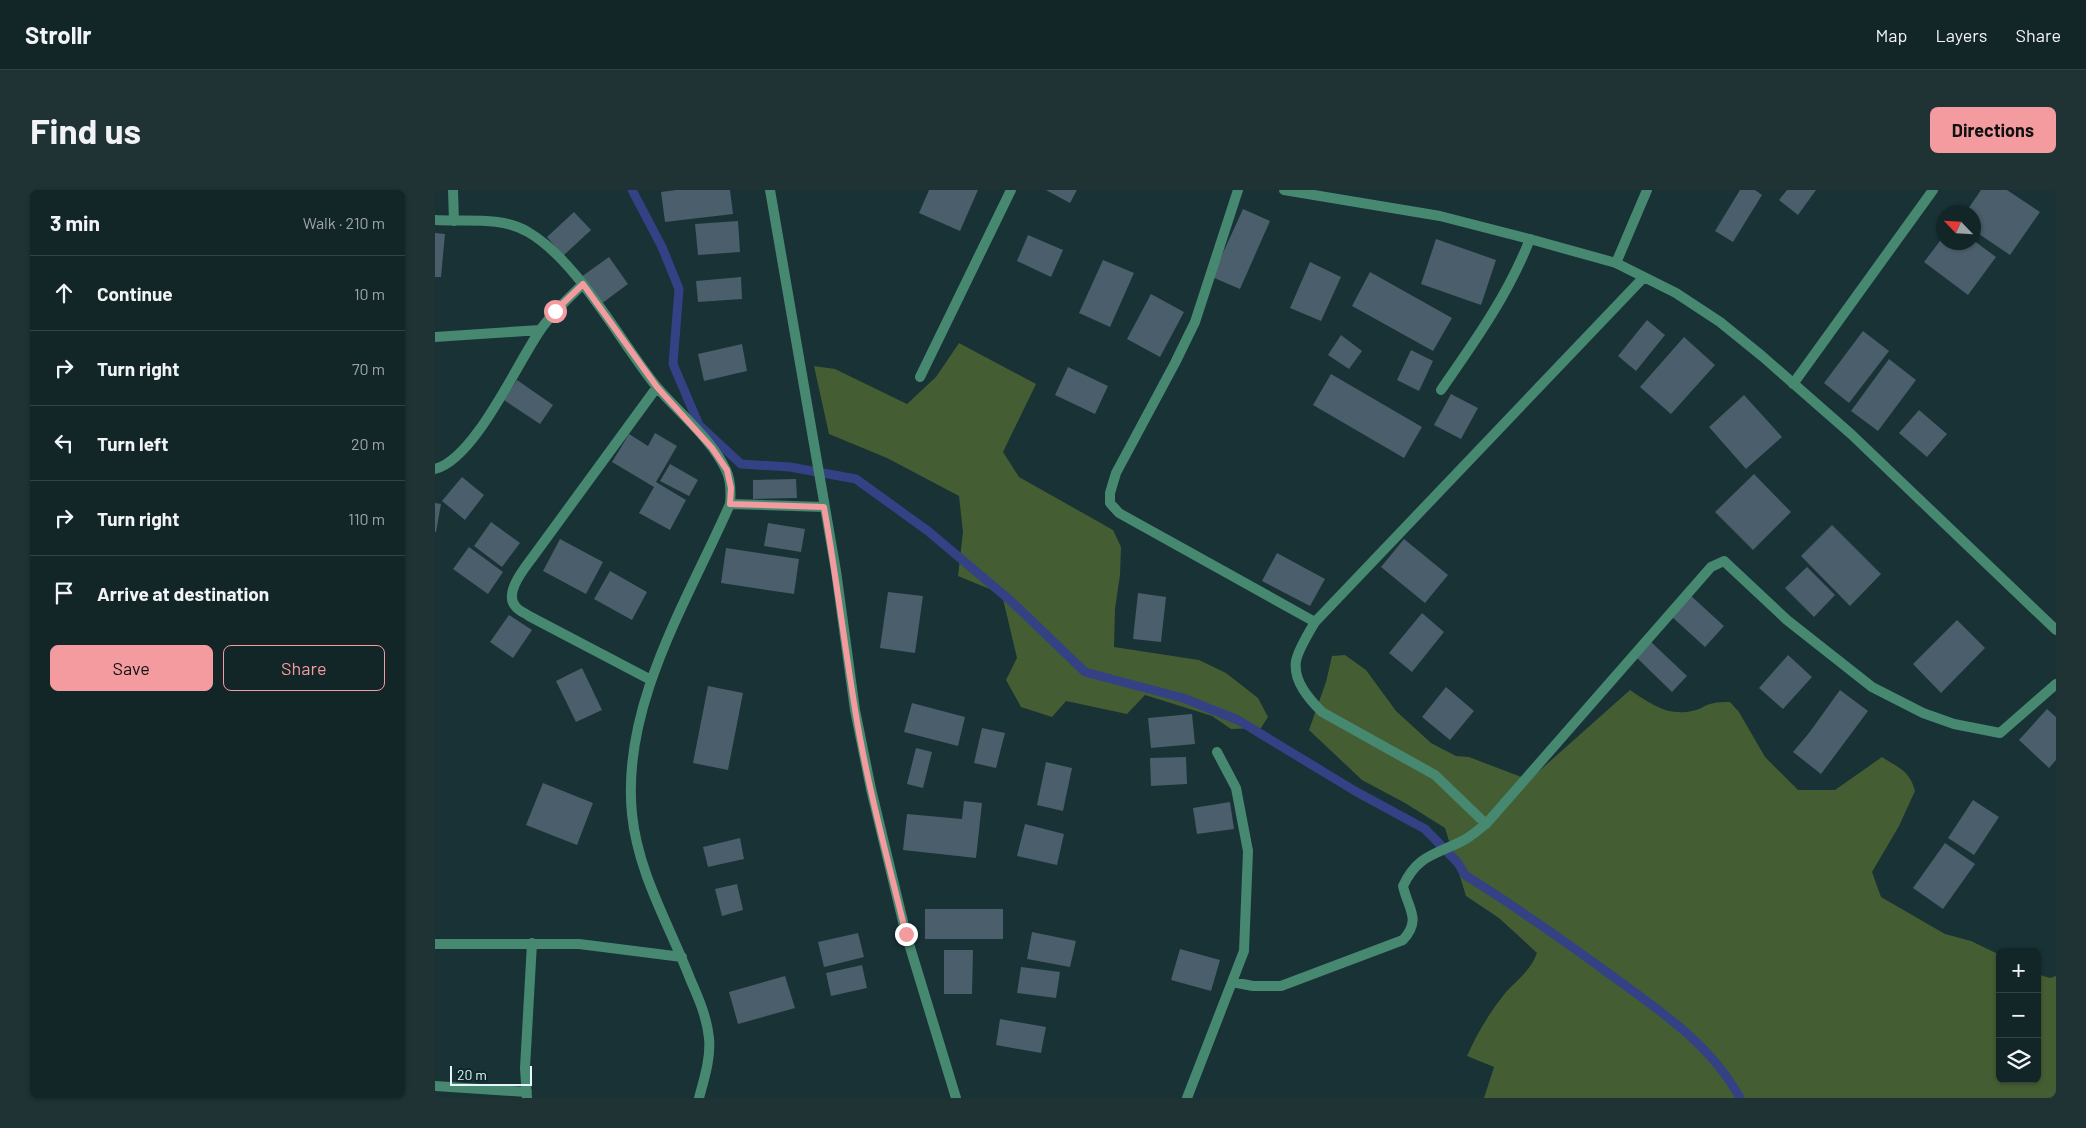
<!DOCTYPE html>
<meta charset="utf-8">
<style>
body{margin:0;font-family:Barlow,sans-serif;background:#1f3234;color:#f1f3f6}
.controls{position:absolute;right:15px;bottom:15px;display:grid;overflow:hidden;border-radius:8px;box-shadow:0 1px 4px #0004}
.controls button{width:45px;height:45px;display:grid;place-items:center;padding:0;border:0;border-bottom:1px solid #314345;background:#122628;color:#f1f3f6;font:25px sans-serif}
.compass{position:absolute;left:1501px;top:15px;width:45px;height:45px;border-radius:50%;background:#122628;box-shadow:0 1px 4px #0004;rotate:295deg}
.scale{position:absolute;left:15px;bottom:12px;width:82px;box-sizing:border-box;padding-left:5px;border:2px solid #e7f6f8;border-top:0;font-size:14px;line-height:18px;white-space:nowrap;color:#e7f6f8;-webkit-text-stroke:4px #0d282b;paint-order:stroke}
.stop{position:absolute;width:15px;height:15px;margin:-11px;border:4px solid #f49b9f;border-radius:50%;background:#fff}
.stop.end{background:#f49b9f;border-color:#fff;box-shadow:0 1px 5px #0008}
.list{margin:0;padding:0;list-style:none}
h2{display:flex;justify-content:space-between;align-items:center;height:65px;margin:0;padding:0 20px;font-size:21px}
h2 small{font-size:16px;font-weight:400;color:#9ca5a8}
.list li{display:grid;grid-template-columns:32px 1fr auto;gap:15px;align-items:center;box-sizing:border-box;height:75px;padding:0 20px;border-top:1px solid #314345}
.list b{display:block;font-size:19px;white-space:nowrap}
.list em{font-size:16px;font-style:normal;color:#9ca5a8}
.actions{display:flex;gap:10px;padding:15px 20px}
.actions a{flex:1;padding:11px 0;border:1px solid #f49b9f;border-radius:8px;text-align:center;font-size:18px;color:#f49b9f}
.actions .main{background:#f49b9f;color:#111}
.icon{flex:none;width:28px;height:28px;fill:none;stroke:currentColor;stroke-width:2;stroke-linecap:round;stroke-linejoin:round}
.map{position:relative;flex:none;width:1621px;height:908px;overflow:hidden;border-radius:8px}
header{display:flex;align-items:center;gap:30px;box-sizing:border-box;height:70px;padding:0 25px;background:#122628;border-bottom:1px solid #314345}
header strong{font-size:24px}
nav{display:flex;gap:28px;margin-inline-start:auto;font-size:18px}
.intro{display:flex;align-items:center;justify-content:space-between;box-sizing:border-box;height:120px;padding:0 30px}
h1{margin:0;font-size:35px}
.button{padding:12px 22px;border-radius:8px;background:#f49b9f;color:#111;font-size:18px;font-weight:700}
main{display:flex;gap:30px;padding:0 30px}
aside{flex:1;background:#122628;border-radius:8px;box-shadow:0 1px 4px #0004}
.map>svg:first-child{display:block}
.green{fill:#455d32}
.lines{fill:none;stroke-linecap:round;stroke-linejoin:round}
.stream{stroke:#344185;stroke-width:9}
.building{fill:#4a5e6b}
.service{stroke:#478870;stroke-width:10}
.minor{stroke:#478870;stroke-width:10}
.tertiary{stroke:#478870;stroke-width:10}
.route{stroke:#f49b9f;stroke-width:6}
</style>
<header>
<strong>Strollr</strong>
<nav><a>Map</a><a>Layers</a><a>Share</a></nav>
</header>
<div class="intro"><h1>Find us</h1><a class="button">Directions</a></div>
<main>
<aside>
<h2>3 min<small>Walk · 210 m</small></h2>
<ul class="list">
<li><svg class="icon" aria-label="ahead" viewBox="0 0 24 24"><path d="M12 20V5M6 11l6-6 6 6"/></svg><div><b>Continue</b></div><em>10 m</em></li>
<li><svg class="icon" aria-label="right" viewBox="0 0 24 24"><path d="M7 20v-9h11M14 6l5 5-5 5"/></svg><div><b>Turn right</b></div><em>70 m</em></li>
<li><svg class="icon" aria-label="left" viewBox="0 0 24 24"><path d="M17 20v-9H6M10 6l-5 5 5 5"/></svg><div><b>Turn left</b></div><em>20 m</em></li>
<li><svg class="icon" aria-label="right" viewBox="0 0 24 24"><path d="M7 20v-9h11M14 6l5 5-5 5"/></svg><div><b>Turn right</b></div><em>110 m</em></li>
<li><svg class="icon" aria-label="arrive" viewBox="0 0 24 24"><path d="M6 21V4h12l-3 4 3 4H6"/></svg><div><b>Arrive at destination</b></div></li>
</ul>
<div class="actions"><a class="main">Save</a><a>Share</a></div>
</aside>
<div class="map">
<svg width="1621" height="908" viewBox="0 0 1621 908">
<rect width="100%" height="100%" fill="#183235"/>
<path class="green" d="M524 153 601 194 568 262 584 287 678 340 686 357 685 385 680 419 679 457 764 470 791 483 823 508 833 527 826 538 796 539 777 526 710 505 692 524 631 511 617 527 586 517 571 490 582 468 568 409 557 400 523 386 528 342 524 306 452 268 394 244 379 176 400 179 472 214 501 187Z
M910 465 931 480 961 521 996 553 1021 566 1034 567 1094 590 1195 500C1216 514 1234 528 1261 520 1266 519 1270 515 1275 514 1282 512 1289 512 1295 512L1304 522 1330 567 1363 600H1400L1447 567C1464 578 1475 581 1480 601L1464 636 1437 682 1446 707 1510 744 1536 751 1565 765V889H1602V784L1615 788 1621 786V908H1049L1059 877 1032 866C1042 843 1055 822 1071 802 1083 789 1096 780 1102 763L1064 728 1031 706 1010 638 970 613 927 590 874 540 891 492 897 466Z"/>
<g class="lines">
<path class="stream" d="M197 0 227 57 244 99 238 174 264 235 306 274 355 277 421 289 493 341 576 411 650 482 748 508 803 530 920 601 990 639 1023 673 1030 685C1081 717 1131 752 1180 788 1227 822 1277 856 1305 908"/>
</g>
<path class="building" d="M241 0H295L298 24 230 32 226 2Z
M494 0H543L525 41 484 23Z
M611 0H642L635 13Z
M1305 0H1320L1327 5 1298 52 1280 41Z
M1352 0H1381L1363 25 1344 10Z
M1546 0H1572L1605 22 1575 65 1538 40V22H1531Z
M808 19 835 31 805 99 777 87Z
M139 22 156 40 128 66 112 47Z
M303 31 305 62 263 65 260 34Z
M0 43 10 44 6 87H0Z
M593 45 628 60 616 87 582 71Z
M1508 47V52H1538V50L1561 67 1533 105 1489 72Z
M1001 49 1061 70 1046 115 986 94Z
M174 67 193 94 166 114 146 87Z
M668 70 699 83 675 137 644 123Z
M875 72 906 87 886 131 855 118Z
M935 82 1017 128 998 161 917 116Z
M306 87 307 109 263 112 261 91Z
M716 104 749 122 725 167 692 149Z
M1212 130 1230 145 1201 181 1183 166Z
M1428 141 1454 161 1414 213 1389 193Z
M906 145 927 161 914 179 893 165Z
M1249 147 1280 175 1236 224 1205 197Z
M307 154 312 181 269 191 263 164Z
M976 160 998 171 984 201 962 190Z
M1454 169 1481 190 1443 241 1416 221Z
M633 177 673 196 660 224 620 205Z
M896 184 987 237 969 268 878 215Z
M82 190 118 215 105 234 69 210Z
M1016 204 1043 218 1026 249 999 235Z
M1309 205 1347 247 1311 279 1274 237Z
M1484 220 1512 244 1492 267 1464 243Z
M220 243 242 256 221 292 251 310 235 340 204 323 219 297 177 272 194 244 213 256Z
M235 274 263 290 254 306 225 291Z
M1319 284 1356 322 1318 360 1280 322Z
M27 287 49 305 30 330 7 311Z
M361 289 362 308 318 309V290Z
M0 313 6 314 1 342H0Z
M56 332 85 353 67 377 39 356Z
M333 333 370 339 366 362 329 356Z
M1397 335 1446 384 1415 416 1366 366Z
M125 349 168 372 151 404 108 381Z
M969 349 1013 385 990 413 946 377Z
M34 357 68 382 53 404 18 379Z
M291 358 364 369 359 404 286 393Z
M842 363 890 389 875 416 827 391Z
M1372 377 1400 405 1379 427 1350 398Z
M175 381 212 402 197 430 159 409Z
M453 402 488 406 480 463 445 458Z
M703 403 731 407 726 452 698 449Z
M1255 405 1289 436 1270 457 1236 426Z
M987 423 1009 442 977 482 954 463Z
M74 425 97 440 78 468 55 452Z
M1522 430 1550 458 1506 503 1478 474Z
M1215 451 1252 486 1237 502 1200 466Z
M1353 465 1377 487 1348 519 1324 498Z
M147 478 167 520 141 532 121 491Z
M273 496 308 503 293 580 258 573Z
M1011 497 1039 521 1015 550 987 527Z
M1405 500 1433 521 1386 584 1358 562 1374 543Z
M477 513 530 527 523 556 469 542Z
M1612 519 1621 527V570L1614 578 1584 550Z
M757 524 760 554 716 558 713 528Z
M547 538 570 543 561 578 539 573Z
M481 558 497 562 488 598 472 594Z
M751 567 752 594 716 596 715 568Z
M611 572 637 578 628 621 602 615Z
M108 593 158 613 142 655 91 635Z
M1538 610 1564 627 1539 665 1513 648Z
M529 611 547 613 541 668 468 660 472 624 527 629Z
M795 612 799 639 762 644 758 618Z
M590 634 629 644 622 675 582 666Z
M305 648 309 669 273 677 268 657Z
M1510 653 1540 674 1508 719 1478 698Z
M302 694 308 720 287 726 280 699Z
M490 719H568V749H490Z
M597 742 641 751 635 777 592 769Z
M423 743 429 767 389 777 383 752Z
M745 759 785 770 776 801 736 790Z
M509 760H538L537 804H509Z
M427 775 432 798 396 806 391 783Z
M586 777 625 782 621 808 582 803Z
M350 786 360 818 303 834 294 802Z
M565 829 611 837 606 863 561 855Z"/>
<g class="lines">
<path class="service" d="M1181 73 1212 0
M1006 200C1040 151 1073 105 1095 49"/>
<path class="minor" d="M18 0 19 31
M803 0 760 132 740 173 681 283 675 303V313L684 323 880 432
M849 0 1005 26 1102 51 1181 73 1241 103 1285 132 1327 166 1416 244 1621 440
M0 30C29 32 67 26 93 42 143 71 184 150 221 196 243 222 277 249 291 280 296 290 296 303 295 314 253 410 186 515 197 624 203 684 235 736 256 791 264 809 272 828 274 848 276 868 269 889 264 908
M1209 87 880 432C874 442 863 460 861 471 858 491 874 509 887 522L1000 585 1051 634 1276 377 1289 371 1352 430 1437 497 1488 523 1519 534 1565 543 1621 494
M0 147 105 140
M485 187 576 0
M1358 194 1498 0
M0 279C40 269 82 173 106 139 118 122 133 109 148 94
M295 314 389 317
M216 490 94 426C90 423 84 421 81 417 68 404 89 379 97 368L222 197
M0 754H144L247 767
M797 792 818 796H846L968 750C987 729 973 719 968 696 983 664 1001 665 1029 650 1037 646 1044 639 1051 634
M0 896 92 902
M92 908 90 878 97 753
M752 908 809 761 813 661 801 598 782 562"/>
<path class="tertiary" d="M335 0 401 381 420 520 436 599 471 744 521 908"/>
</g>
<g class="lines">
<path class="route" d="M120 121 148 94 222 197 277 258 292 280 296 298 295 314 389 317C401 384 409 452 420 519 432 595 453 670 471 744"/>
</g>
</svg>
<div class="controls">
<button>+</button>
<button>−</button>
<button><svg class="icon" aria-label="layers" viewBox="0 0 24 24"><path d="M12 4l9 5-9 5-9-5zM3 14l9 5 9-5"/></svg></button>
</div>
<svg class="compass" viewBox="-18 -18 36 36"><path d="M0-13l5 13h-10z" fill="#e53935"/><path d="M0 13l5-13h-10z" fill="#9ca5a8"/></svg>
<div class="scale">20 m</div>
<div class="stop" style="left:120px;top:121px"></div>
<div class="stop end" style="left:471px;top:744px"></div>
</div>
</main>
